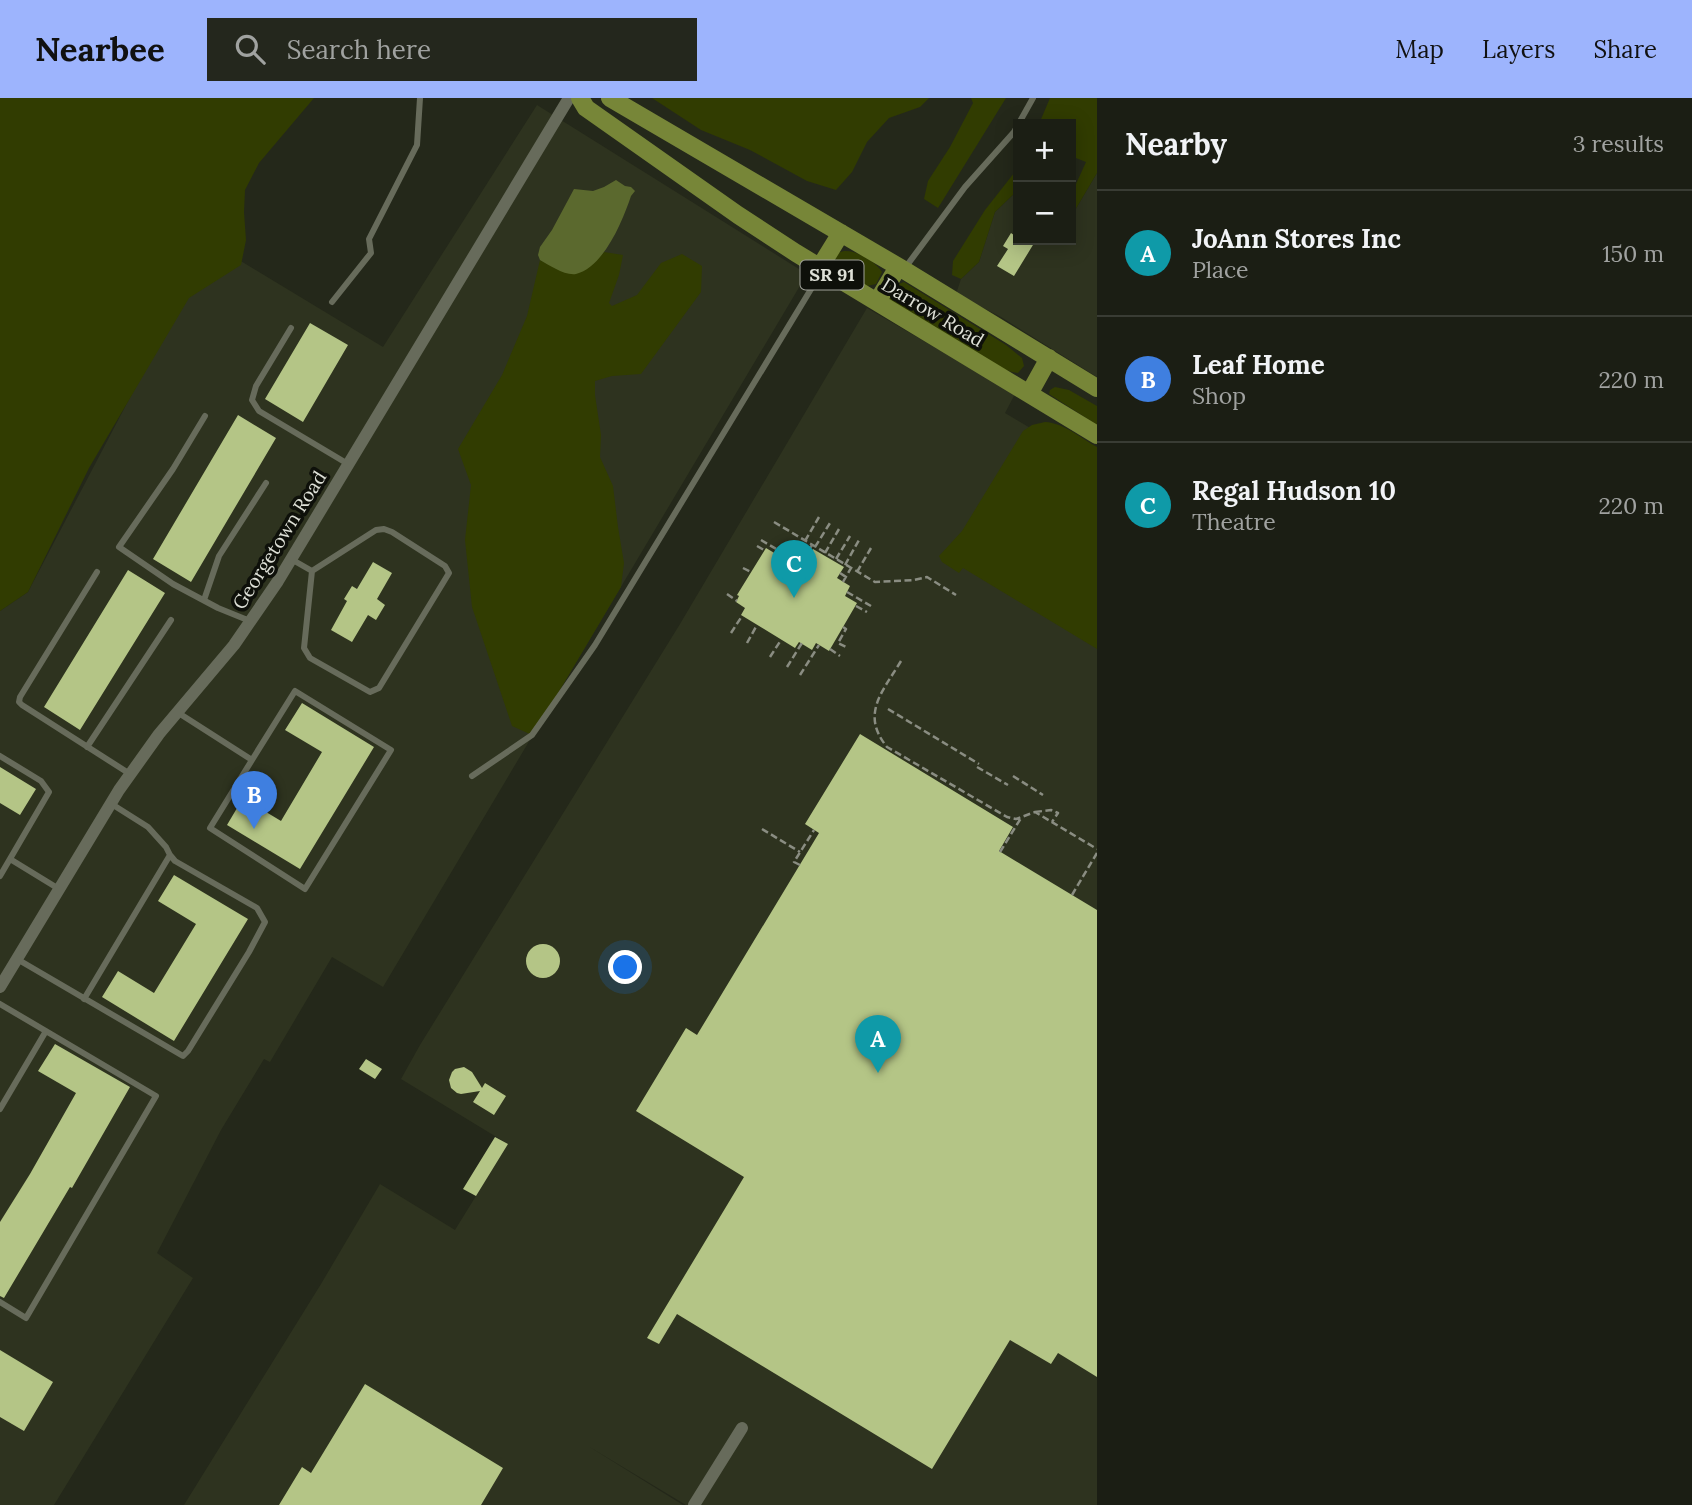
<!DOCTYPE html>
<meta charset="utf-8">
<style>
body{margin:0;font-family:Lora,serif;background:#24271d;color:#f1f3f6}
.controls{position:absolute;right:21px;top:21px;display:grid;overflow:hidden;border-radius:0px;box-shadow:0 4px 18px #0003}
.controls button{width:63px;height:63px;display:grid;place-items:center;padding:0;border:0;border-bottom:2px solid #393c34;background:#1b1e14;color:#f1f3f6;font:35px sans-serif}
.you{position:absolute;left:626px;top:870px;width:24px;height:24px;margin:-18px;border:5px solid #fff;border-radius:50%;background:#1a73e8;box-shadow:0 0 0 10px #1a73e833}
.badge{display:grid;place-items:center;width:46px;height:46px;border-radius:50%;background:#9db4fd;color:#fff;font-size:23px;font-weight:700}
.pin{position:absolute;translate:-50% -58px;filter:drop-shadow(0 2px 4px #0008)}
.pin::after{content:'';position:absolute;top:37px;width:24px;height:21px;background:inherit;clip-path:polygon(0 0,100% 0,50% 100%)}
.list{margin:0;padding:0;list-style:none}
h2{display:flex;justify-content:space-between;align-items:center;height:91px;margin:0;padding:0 28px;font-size:30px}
h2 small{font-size:23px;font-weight:400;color:#a0a2a0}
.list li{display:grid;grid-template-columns:46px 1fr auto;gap:21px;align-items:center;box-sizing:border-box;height:126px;padding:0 28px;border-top:2px solid #393c34}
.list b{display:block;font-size:26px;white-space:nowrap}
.list p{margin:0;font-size:23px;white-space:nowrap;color:#a0a2a0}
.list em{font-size:23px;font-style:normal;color:#a0a2a0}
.icon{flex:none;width:38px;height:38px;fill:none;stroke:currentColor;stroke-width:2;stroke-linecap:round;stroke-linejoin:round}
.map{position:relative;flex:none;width:1097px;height:1407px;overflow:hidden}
header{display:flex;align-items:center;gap:42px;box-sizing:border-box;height:98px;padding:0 35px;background:#9db4fd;color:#111}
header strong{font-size:33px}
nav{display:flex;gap:38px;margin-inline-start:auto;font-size:24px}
.search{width:490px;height:63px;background:#24271d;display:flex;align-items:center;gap:18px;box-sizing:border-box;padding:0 24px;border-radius:0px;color:#a0a2a0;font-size:26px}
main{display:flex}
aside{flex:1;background:#1b1e14}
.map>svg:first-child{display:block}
.built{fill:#2e331f}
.green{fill:#313c01}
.water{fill:#5b692e}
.building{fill:#b4c586}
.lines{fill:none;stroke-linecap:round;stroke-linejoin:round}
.path{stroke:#8a8d82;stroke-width:2.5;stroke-dasharray:7 3.5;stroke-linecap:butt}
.service{stroke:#676b5b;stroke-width:6}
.minor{stroke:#676b5b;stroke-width:12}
.primary{stroke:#778638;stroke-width:18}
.labels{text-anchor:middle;stroke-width:7;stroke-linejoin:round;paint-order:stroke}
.shield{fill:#0e100a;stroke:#a0a29a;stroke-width:2}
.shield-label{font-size:18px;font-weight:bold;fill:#dee0d7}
.street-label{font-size:19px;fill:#dee0d7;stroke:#0e100a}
</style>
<header>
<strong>Nearbee</strong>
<div class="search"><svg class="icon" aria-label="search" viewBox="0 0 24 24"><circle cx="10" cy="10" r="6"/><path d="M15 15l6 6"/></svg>Search here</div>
<nav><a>Map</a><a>Layers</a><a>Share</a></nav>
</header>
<main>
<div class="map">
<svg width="1097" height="1407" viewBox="0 0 1097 1407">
<rect width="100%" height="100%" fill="#24281a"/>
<path class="built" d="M537 7 807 176 383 889 332 859 270 964 264 961 221 1032 157 1155 193 1180 54 1407H0V513L28 494 211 145 383 249Z
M1097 75V279L1001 219 956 196 961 181 979 164 995 114 1018 92V142H1050L1049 145 1056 142H1071V119Z
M867 210 1015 296 1005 315 1097 370V1407H686L588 1348 683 1407H184L321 1186 380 1086 455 1132 508 1046 401 981 420 947 680 526Z"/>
<path class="green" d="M0 0H314L259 65 245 92 244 114 246 142 241 167 189 200 89 370 28 494 0 513Z
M652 0H929L920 9 889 20 867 44 852 74 836 92 807 83 750 52 701 32Z
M971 0H1006L938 110 924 101 928 83 950 49 973 5Z
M1050 0H1097V75L1071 119V97L1086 64 1071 58V26H1039Z
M1018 70V92L995 114 979 164 961 181 952 177 953 163 985 112Z
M844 153C856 152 875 163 882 174L876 186 867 188 839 171 835 165 837 155Z
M604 154 623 157 619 177 609 205 612 208 637 197 661 165 682 156 702 168 701 194 641 276 612 278 595 283V297L601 337 600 359 613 388 618 429 624 465 621 489 542 622 532 637 512 628 472 509 465 442 471 387 458 351 502 277 527 218 540 162C570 178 580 182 604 154Z
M904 184 1006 247 1022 260 1024 268 1018 275 1012 274 997 269 891 204 889 199 893 188Z
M1055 289 1069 292 1097 308V327L1049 296 1050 292Z
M1045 324C1064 325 1081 340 1097 349V551L963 470 959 475 942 464 939 458 962 433 1023 333 1032 327Z"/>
<path class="water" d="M616 82 625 88 631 89 635 93 631 98C623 122 604 169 576 176 565 178 549 167 540 162L538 157 540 149 552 132 574 91 593 93 604 89Z"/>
<path class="building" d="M1011 135 1018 140V142H1036L1014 178 997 168 1008 151 1003 148Z
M310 225 348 247 303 324 265 301Z
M238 317 276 340 191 484 153 461Z
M766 450 781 459 785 451 806 463 813 451 844 469 837 480 850 488 845 498 857 505 829 553 816 545 812 552 799 544 795 550 741 517 745 510 736 504 739 498 737 497Z
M373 464 392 475 377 501 385 507 376 522 368 517 352 544 331 532 347 503 344 501 352 488 357 491Z
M128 472 165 495 80 632 44 609Z
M302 605 374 649 300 771 227 727 243 700 281 723 322 654 285 632Z
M860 636 1013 729 999 753 1097 812V1279L1058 1255 1051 1266 1010 1242 932 1371 677 1216 659 1246 647 1240 744 1079 636 1013 686 930 697 937 819 735 805 726Z
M0 669 36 691 20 717 0 705Z
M174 777 248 821 174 943 102 899 118 873 154 895 196 826 158 803Z
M526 863a17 17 0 1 1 34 0a17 17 0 1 1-34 0Z
M55 946 130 989 72 1090 70 1089 4 1200 0 1198V1124L30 1076 76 995 38 973Z
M366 961 382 971 375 981 359 971Z
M464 969 472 974 482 990 485 985 506 998 494 1017 473 1004 480 993 461 996 457 995 451 990 449 982 452 974 455 971Z
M495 1039 508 1046 476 1098 463 1091Z
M0 1252 53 1284 24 1333 0 1319Z
M365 1286 503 1370 481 1407H279L302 1369 311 1375Z"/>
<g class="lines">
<path class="path" d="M774 424 875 484 914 482 927 479 956 497
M761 442 783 455
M805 443 819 419
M757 448 764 452
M815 449 830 425
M825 455 839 431
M803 461 812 447
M836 461 850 438
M845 467 859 442
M743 470 751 474
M857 474 871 450
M840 475 846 479
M843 484 851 470
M847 494 871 508
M727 496 737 503
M856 508 867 514
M843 529 846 531 838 545 846 549
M731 535 742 518
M747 545 757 527
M830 551 840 558
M770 559 781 542
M901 563C883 593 860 616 887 649L1007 719 1016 721 1035 714 1097 751
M787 569 802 545
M800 577 819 547
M888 611 979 666
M977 669 1008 687
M1013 678 1043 697
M1035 714 1051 712 1058 715 1052 724
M762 731 800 754
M1000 754 1021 720
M800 767 794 764 814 732
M1072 797 1097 755"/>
<path class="service" d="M905 170 965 89 1014 34 1033 0
M332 204 371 155 369 141 417 47 420 0
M291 230 256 288 252 302 259 313 348 366
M205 318 173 371 119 449 173 486 218 510 250 523
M291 461 312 473 376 432 384 431 392 434 445 468 449 475 379 590 370 594 310 560 304 550 312 473
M97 474 20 599 19 604 22 607 130 676
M204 502 219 458 266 385
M177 614 252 662 295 593 391 652 305 791 210 730 252 662
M87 649 171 522
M0 658 41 683 49 694 0 778
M472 678 532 637 595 547 822 173
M10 761 59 791
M17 861 183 958 188 953 249 854 265 824 257 810 175 763 170 757 166 749 148 729 110 705
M84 901 170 757
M0 906 156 998 26 1220 0 1204
M0 1011 46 933"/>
<path class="minor" d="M0 889 119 692 159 636 234 547 278 483 569 0
M694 1407 742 1330"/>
<path class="primary" d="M580 0 586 10 738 117 796 155 1097 337
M610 0 904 172 1097 290
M820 169 841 135
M877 204 898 169
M1029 296 1049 260"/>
</g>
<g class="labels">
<rect class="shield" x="800.5" y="162.5" width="63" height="29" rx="5"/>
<g class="shield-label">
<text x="832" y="183">SR 91</text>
</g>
<g class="street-label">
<text transform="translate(933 214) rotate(31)" y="7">Darrow Road</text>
<text transform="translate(279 442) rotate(-58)" y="7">Georgetown Road</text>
</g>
</g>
</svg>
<div class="controls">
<button>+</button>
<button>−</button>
</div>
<div class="you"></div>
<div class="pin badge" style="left:878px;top:975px;background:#0f9aa8">A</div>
<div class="pin badge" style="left:254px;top:731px;background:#3f7fe0">B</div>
<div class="pin badge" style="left:794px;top:500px;background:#0f9aa8">C</div>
</div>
<aside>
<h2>Nearby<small>3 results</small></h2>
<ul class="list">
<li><span class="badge" style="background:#0f9aa8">A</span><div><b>JoAnn Stores Inc</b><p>Place</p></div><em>150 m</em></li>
<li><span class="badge" style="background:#3f7fe0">B</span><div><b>Leaf Home</b><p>Shop</p></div><em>220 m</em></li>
<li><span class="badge" style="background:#0f9aa8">C</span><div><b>Regal Hudson 10</b><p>Theatre</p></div><em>220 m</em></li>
</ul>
</aside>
</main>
